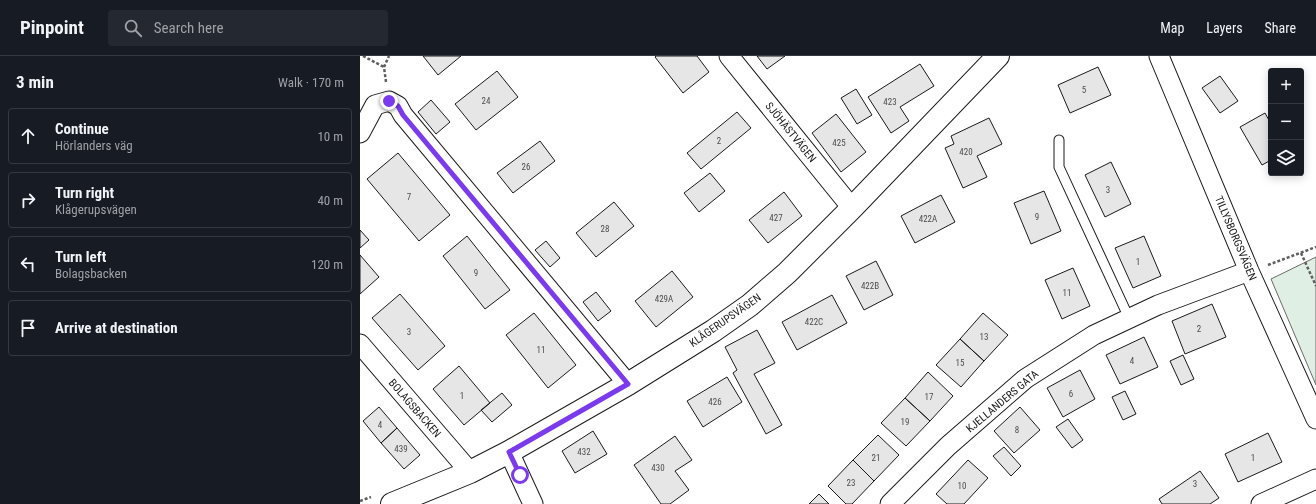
<!DOCTYPE html>
<meta charset="utf-8">
<style>
body{margin:0;font-family:"Roboto Condensed",sans-serif;background:#242831;color:#f1f3f6}
.controls{position:absolute;right:12px;top:12px;display:grid;overflow:hidden;border-radius:4px;box-shadow:0 2px 10px #0003}
.controls button{width:36px;height:36px;display:grid;place-items:center;padding:0;border:0;border-bottom:1px solid #363941;background:#171b24;color:#f1f3f6;font:20px sans-serif}
.stop{position:absolute;width:12px;height:12px;margin:-9px;border:3px solid #7c3aed;border-radius:50%;background:#fff}
.stop.end{background:#7c3aed;border-color:#fff;box-shadow:0 1px 4px #0008}
.list{margin:0;padding:0;list-style:none}
h2{display:flex;justify-content:space-between;align-items:center;height:52px;margin:0;padding:0 16px;font-size:17px}
h2 small{font-size:13px;font-weight:400;color:#9ea1a6}
.list li{display:grid;grid-template-columns:26px 1fr auto;gap:12px;align-items:center;box-sizing:border-box;height:56px;margin:0 8px 8px;padding:0 8px;border:1px solid #363941;border-radius:4px}
.list b{display:block;font-size:15px;white-space:nowrap}
.list p{margin:0;font-size:13px;white-space:nowrap;color:#9ea1a6}
.list em{font-size:13px;font-style:normal;color:#9ea1a6}
.icon{flex:none;width:22px;height:22px;fill:none;stroke:currentColor;stroke-width:2;stroke-linecap:round;stroke-linejoin:round}
.map{position:relative;flex:none;width:956px;height:448px;overflow:hidden}
header{display:flex;align-items:center;gap:24px;box-sizing:border-box;height:56px;padding:0 20px;background:#171b24;border-bottom:1px solid #363941}
header strong{font-size:19px}
nav{display:flex;gap:22px;margin-inline-start:auto;font-size:14px}
.search{width:280px;height:36px;background:#242831;display:flex;align-items:center;gap:10px;box-sizing:border-box;padding:0 14px;border-radius:4px;color:#9ea1a6;font-size:15px}
main{display:flex}
aside{flex:1;background:#171b24}
.map>svg:first-child{display:block}
.green{fill:#e0efe3;stroke:#6a6a6a}
.building{fill:#e6e6e6;stroke:#1a1a1a}
.lines{fill:none;stroke-linecap:round;stroke-linejoin:round}
.service-casing{stroke:#1a1a1a;stroke-width:11}
.minor-casing{stroke:#1a1a1a;stroke-width:21}
.tertiary-casing{stroke:#1a1a1a;stroke-width:24}
.path{stroke:#5f5f5f;stroke-width:2.5;stroke-dasharray:3 2;stroke-linecap:butt}
.service{stroke:#fff;stroke-width:9}
.minor{stroke:#fff;stroke-width:19}
.tertiary{stroke:#fff;stroke-width:22}
.route{stroke:#7c3aed;stroke-width:5}
.labels{text-anchor:middle;stroke-width:3;stroke-linejoin:round;paint-order:stroke}
.number-label{font-size:9px;fill:#4d4d4d}
.street-label{font-size:11px;fill:#1a1a1a;stroke:#fff}
</style>
<header>
<strong>Pinpoint</strong>
<div class="search"><svg class="icon" aria-label="search" viewBox="0 0 24 24"><circle cx="10" cy="10" r="6"/><path d="M15 15l6 6"/></svg>Search here</div>
<nav><a>Map</a><a>Layers</a><a>Share</a></nav>
</header>
<main>
<aside>
<h2>3 min<small>Walk · 170 m</small></h2>
<ul class="list">
<li><svg class="icon" aria-label="ahead" viewBox="0 0 24 24"><path d="M12 20V5M6 11l6-6 6 6"/></svg><div><b>Continue</b><p>Hörlanders väg</p></div><em>10 m</em></li>
<li><svg class="icon" aria-label="right" viewBox="0 0 24 24"><path d="M7 20v-9h11M14 6l5 5-5 5"/></svg><div><b>Turn right</b><p>Klågerupsvägen</p></div><em>40 m</em></li>
<li><svg class="icon" aria-label="left" viewBox="0 0 24 24"><path d="M17 20v-9H6M10 6l-5 5 5 5"/></svg><div><b>Turn left</b><p>Bolagsbacken</p></div><em>120 m</em></li>
<li><svg class="icon" aria-label="arrive" viewBox="0 0 24 24"><path d="M6 21V4h12l-3 4 3 4H6"/></svg><div><b>Arrive at destination</b></div></li>
</ul>
</aside>
<div class="map">
<svg width="956" height="448" viewBox="0 0 956 448">
<rect width="100%" height="100%" fill="#fff"/>
<path class="green" d="M956 201V329L911 223Z"/>
<path class="building" d="M63 0H101L78 19Z
M296 0H337L349 16 323 37 295 1Z
M397 0H425L407 13Z
M560 8 574 30 540 51 549 65 531 77 508 41Z
M738 11 751 39 710 57 698 29Z
M137 15 158 41 116 74 95 48Z
M860 20 878 45 860 57 842 32Z
M496 33 512 59 497 68 481 42Z
M71 44 90 66 76 78 58 56Z
M377 56 391 72 341 113 327 97Z
M905 57 911 68V104L902 109 880 71Z
M476 58 506 96 481 116 452 77Z
M629 62 642 88 617 100 627 121 603 132 585 92 594 88 591 80Z
M180 85 195 105 153 137 137 117Z
M38 97 90 159 59 185 7 123Z
M751 106 771 148 745 161 725 119Z
M350 117 365 135 339 156 324 137Z
M684 135 701 175 671 188 654 147Z
M424 136 442 160 408 187 389 164Z
M581 139 595 166 555 187 541 160Z
M254 146 274 170 236 201 216 177Z
M0 174 9 184 0 192Z
M107 180 150 234 125 253 83 200Z
M784 180 801 220 773 232 755 192Z
M186 185 200 202 190 211 175 194Z
M0 199 19 221 0 238Z
M516 205 533 239 504 254 486 220Z
M713 212 730 250 702 263 685 224Z
M312 215 333 241 296 271 275 245Z
M236 236 251 255 238 265 223 246Z
M40 238 85 290 58 314 12 262Z
M472 239 487 267 437 294 422 266Z
M852 248 866 281 825 298 812 265Z
M174 257 216 309 188 332 146 279Z
M623 257 648 279 624 305 600 283Z
M397 274 415 307 394 318 422 369 406 378 373 317 377 314 365 291Z
M784 281 798 311 760 328 746 299Z
M600 283 624 305 601 331 576 309Z
M823 299 834 323 821 329 810 305Z
M99 310 130 347 104 369 73 333Z
M720 314 735 343 703 361 687 332Z
M568 316 593 340 570 365 545 342Z
M367 321 382 346 343 371 327 345Z
M765 335 776 358 763 364 752 341Z
M142 337 152 349 132 366 121 354Z
M545 342 570 365 546 390 521 367Z
M19 351 37 372 21 387 3 365Z
M660 351 680 374 654 397 634 375Z
M708 363 723 384 712 392 696 371Z
M37 372 60 399 44 413 21 387Z
M233 375 247 398 215 417 202 395Z
M908 377 922 406 878 426 865 398Z
M518 379 539 399 514 425 493 404Z
M315 380 332 404 315 415 329 434 310 448H301L274 409Z
M644 391 661 410 651 420 633 400Z
M493 404 514 425 492 448H486L468 430Z
M608 404 628 422 604 448H587L576 438Z
M840 415 859 442 850 448H802L799 443Z
M459 438 469 448H449Z"/>
<g class="lines">
<g class="service-casing">
<path id="service" d="M699 84V111L769 262"/>
</g>
<g class="minor-casing">
<path id="minor" d="M369 0 492 152
M799 0 889 215 956 363
M0 77 15 49 29 45 38 50 43 59 268 328
M0 288 110 416
M149 396 173 448
M530 448 588 390 665 323 734 279 798 249 889 215
M901 448 956 423"/>
</g>
<g class="tertiary-casing">
<path id="tertiary" d="M32 448 110 416 149 396 268 328 353 275 390 249 427 217 492 152 638 0"/>
</g>
<path class="path" d="M3 0 24 11
M26 26 24 11 29 0
M941 197 956 230
M908 209 956 191
M0 445 11 441"/>
<use href="#service" class="service"/>
<use href="#minor" class="minor"/>
<use href="#tertiary" class="tertiary"/>
</g>
<g class="lines">
<path class="route" d="M29 45 38 50 43 59 268 328 149 396 160 419"/>
</g>
<g class="labels">
<g class="number-label">
<text x="724" y="37">5</text>
<text x="126" y="48">24</text>
<text x="530" y="49">423</text>
<text x="359" y="88">2</text>
<text x="479" y="90">425</text>
<text x="606" y="99">420</text>
<text x="166" y="114">26</text>
<text x="748" y="137">3</text>
<text x="49" y="144">7</text>
<text x="677" y="164">9</text>
<text x="416" y="165">427</text>
<text x="568" y="166">422A</text>
<text x="245" y="176">28</text>
<text x="778" y="209">1</text>
<text x="116" y="220">9</text>
<text x="510" y="233">422B</text>
<text x="707" y="240">11</text>
<text x="304" y="246">429A</text>
<text x="454" y="269">422C</text>
<text x="839" y="276">2</text>
<text x="49" y="279">3</text>
<text x="624" y="284">13</text>
<text x="181" y="297">11</text>
<text x="772" y="308">4</text>
<text x="600" y="310">15</text>
<text x="711" y="341">6</text>
<text x="102" y="343">1</text>
<text x="569" y="344">17</text>
<text x="355" y="349">426</text>
<text x="545" y="369">19</text>
<text x="20" y="372">4</text>
<text x="657" y="377">8</text>
<text x="41" y="396">439</text>
<text x="224" y="399">432</text>
<text x="516" y="405">21</text>
<text x="893" y="405">1</text>
<text x="298" y="415">430</text>
<text x="491" y="430">23</text>
<text x="835" y="431">3</text>
<text x="602" y="433">10</text>
</g>
<g class="street-label">
<text transform="translate(431 76) rotate(51)" y="4">SJÖHÄSTVÄGEN</text>
<text transform="translate(876 182) rotate(67)" y="4">TILLYSBORGSVÄGEN</text>
<text transform="translate(365 264) rotate(-35)" y="4">KLÅGERUPSVÄGEN</text>
<text transform="translate(642 345) rotate(-40)" y="4">KJELLANDERS GATA</text>
<text transform="translate(55 352) rotate(49)" y="4">BOLAGSBACKEN</text>
</g>
</g>
</svg>
<div class="controls">
<button>+</button>
<button>−</button>
<button><svg class="icon" aria-label="layers" viewBox="0 0 24 24"><path d="M12 4l9 5-9 5-9-5zM3 14l9 5 9-5"/></svg></button>
</div>
<div class="stop" style="left:160px;top:419px"></div>
<div class="stop end" style="left:29px;top:45px"></div>
</div>
</main>
